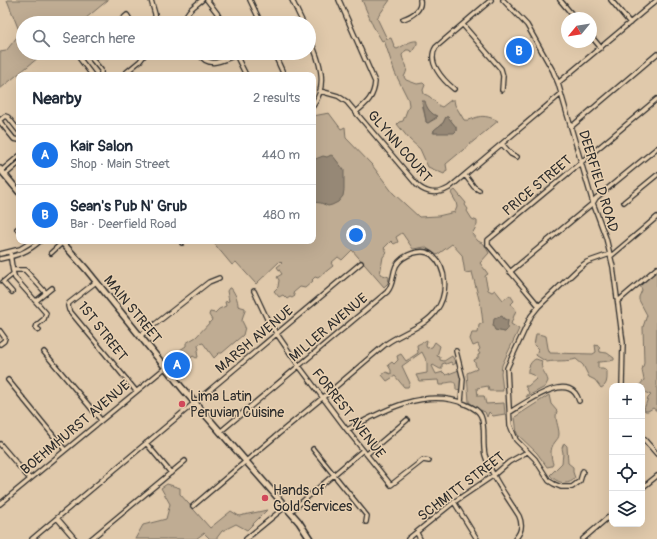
<!DOCTYPE html>
<meta charset="utf-8">
<style>
body{margin:0;font-family:Pangolin,sans-serif;background:#f6f6f7;color:#1f2937}
.controls{position:absolute;right:12px;bottom:12px;display:grid;overflow:hidden;border-radius:8px;box-shadow:0 4px 16px #0002}
.controls button{width:36px;height:36px;display:grid;place-items:center;padding:0;border:0;border-bottom:1px solid #e0e1e3;background:#fff;color:#1f2937;font:20px sans-serif}
.compass{position:absolute;left:561px;top:12px;width:36px;height:36px;border-radius:50%;background:#fff;box-shadow:0 4px 16px #0002;rotate:240deg}
.you{position:absolute;left:356px;top:235px;width:14px;height:14px;margin:-10px;border:3px solid #fff;border-radius:50%;background:#1a73e8;box-shadow:0 0 0 6px #1a73e833}
.badge{display:grid;place-items:center;width:26px;height:26px;border-radius:50%;background:#1a73e8;color:#fff;font-size:13px;font-weight:700}
.pin{position:absolute;translate:-50% -50%;border:2px solid #fff;box-shadow:0 1px 4px #0006}
.list{margin:0;padding:0;list-style:none}
h2{display:flex;justify-content:space-between;align-items:center;height:52px;margin:0;padding:0 16px;font-size:17px}
h2 small{font-size:13px;font-weight:400;color:#747a83}
.list li{display:grid;grid-template-columns:26px 1fr auto;gap:12px;align-items:center;box-sizing:border-box;height:60px;padding:0 16px;border-top:1px solid #e0e1e3}
.list b{display:block;font-size:15px;white-space:nowrap}
.list p{margin:0;font-size:13px;white-space:nowrap;color:#747a83}
.list em{font-size:13px;font-style:normal;color:#747a83}
.icon{flex:none;width:22px;height:22px;fill:none;stroke:currentColor;stroke-width:2;stroke-linecap:round;stroke-linejoin:round}
.map{position:relative;flex:none;width:657px;height:539px;overflow:hidden}
.search{position:absolute;background:#fff;box-shadow:0 4px 16px #0002;left:16px;top:16px;width:300px;height:44px;display:flex;align-items:center;gap:10px;box-sizing:border-box;padding:0 14px;border-radius:22px;color:#747a83;font-size:15px}
.panel{position:absolute;background:#fff;box-shadow:0 4px 16px #0002;left:16px;top:72px;width:300px;height:172px;border-radius:8px}
.map>svg:first-child{display:block}
.green{fill:#bfac93;stroke:#756c5f;fill-rule:evenodd}
.water{fill:#968876;stroke:#6b6358}
.lines{fill:none;stroke-linecap:round;stroke-linejoin:round}
.street-casing{stroke:#2b2b2b;stroke-width:6}
.secondary-casing{stroke:#2b2b2b;stroke-width:8}
.street{stroke:#e8d0b0;stroke-width:3.5}
.secondary{stroke:#e8d0b0;stroke-width:5}
.poi-dot{fill:#d1495b;stroke:#e8d0b0;stroke-width:1.5}
.labels{text-anchor:middle;stroke-width:3;stroke-linejoin:round;paint-order:stroke}
.street-label{font-size:14px;fill:#2b2b2b;stroke:#e8d0b0}
.poi-label{font-size:14px;fill:#2b2b2b;stroke:#e8d0b0;text-anchor:start}
</style>
<div class="map">
<svg width="657" height="539" viewBox="0 0 657 539">
<rect width="100%" height="100%" fill="#e0c9ab"/>
<filter id="ink" filterUnits="userSpaceOnUse"><feTurbulence type="fractalNoise" baseFrequency=".025" numOctaves="2"/><feDisplacementMap in="SourceGraphic" scale="8" xChannelSelector="R" yChannelSelector="G"/><feConvolveMatrix kernelMatrix="1 2 1 2 8 2 1 2 1" color-interpolation-filters="sRGB"/></filter>
<g filter="url(#ink)">
<path class="green" d="M7 0H108L80 23H23V53H44L0 89V52L6 51 20 33Z
M362 0H390L377 18 387 39 391 38 395 48 397 49C404 46 410 40 417 41V44L412 52 409 50H406L402 55C403 65 411 64 404 77L406 80 417 84 423 83 425 85 423 90 424 94C434 97 435 105 442 107L451 100H454L455 105 464 120C470 121 473 118 478 117 484 115 493 118 498 121L446 164 447 170 444 174 428 167 420 149 409 139 397 124 399 122 403 121 409 105 408 99 395 73 384 40 382 41 373 26ZM422 103H425L426 107 437 118 428 123 426 122V121ZM446 117H448L456 127V131L433 133 434 130 443 123Z
M329 113 341 129 345 127 346 138 372 165 393 193 419 217 438 216 455 212 457 207 456 202 451 193 455 190 466 203 465 205 468 209 467 211 472 219 477 221V225L472 234 478 241 484 244 489 253 480 263 488 274 485 276 488 290 492 292 495 290 503 300 510 295 514 301 511 304 516 310 511 324 519 329 502 365 501 373 503 391H489L488 386 477 388 478 396H484L486 404 504 403 505 414 493 416 489 412 487 417 485 412 480 410 469 402 467 373 477 369 474 360 478 358V355L480 354 478 351 480 349 478 344 473 346 470 339 472 333H478L479 325 483 323 481 307 472 272 465 273 462 255 452 244 437 255 425 247 413 249 402 233 396 237 398 242 394 244 391 241 384 248 387 252 383 257 380 274 389 277 388 283 384 287 352 250 342 260 338 257 331 263 333 266 318 278 315 277 312 280 313 281 305 288 300 287 293 293 295 296 292 298 290 297 287 299 283 295 279 297 274 291 278 287 279 280 277 277 282 274 277 267 282 263 280 261 256 284 236 262 232 265 212 241H313V116ZM497 317H500L508 321 505 332 495 330Z
M657 268V411L653 408 648 411H645L644 409 648 398 651 395 642 391V386H639L644 380 642 370 644 363 643 327 647 315 639 300V297L642 290 639 283Z
M229 288H231C235 293 238 300 238 306L245 308V311L243 316 242 321 245 327 243 335 222 353H219L214 358 203 343 199 344 198 346 199 349 197 352 198 357 196 358 193 356 186 362 183 358 180 356V350L186 346V343L196 337 212 320 209 315 210 312 215 313 219 309 226 306 225 302 229 301 227 291Z
M536 334H538L546 336 548 348 550 353 593 354 596 352 595 345 599 346 600 352 607 353 614 358V360C611 361 601 362 598 362V368H603L607 371C607 378 608 385 601 388L595 380 589 377 583 365 576 359C567 362 556 360 547 362L537 356 536 355 538 349 534 345Z
M427 340 426 346 427 348 432 347 435 342 440 346 437 356 440 357V360L444 361 452 356 456 363 453 365 451 362 446 364 445 363 442 364V369H440L433 365 432 366 436 374 443 372 446 375 459 370 461 379V391L456 390C456 378 452 383 444 383V385H439L438 380 419 381 416 375 427 373V362L422 352 402 366 410 383 408 387H404L395 376 387 381 382 375 386 372 391 374V370L388 365 392 362 394 364 398 360 397 356 401 354 406 361 418 353 417 345Z
M536 359 542 361C539 369 547 374 548 381L545 387 526 397 529 393 525 386H528L536 379 535 376 528 373C527 369 531 360 536 359Z
M549 395 551 404 557 411C554 419 559 426 559 434 559 438 557 439 555 442 549 449 551 457 553 464L552 466 547 467 537 453 517 434 515 417Z
M564 443 567 446 568 463 573 467V472L575 478C568 487 556 482 550 475L562 463 563 453 562 448Z
M167 484 180 488V494L210 528 231 511 239 516 267 510 247 530 236 524 222 531 216 539H210L204 533 196 539H135L143 525 166 519 170 504 161 488Z"/>
<path class="water" d="M422 101H425C426 107 431 115 438 116L428 123 426 122V120Z
M446 117H448L456 127V131L454 133H434V130L443 123Z
M331 155 333 156 344 170V190L343 196 338 202 332 205 328 206 321 203 313 202V160L323 156 327 157Z
M502 316 504 319 508 320 507 330 505 332 495 330 493 326 494 319Z"/>
<g class="lines">
<g class="street-casing">
<path id="street" d="M151 0 155 14 156 23
M207 0 217 13 222 23
M250 0 261 23
M292 0 303 23
M339 0 375 82C374 97 367 103 356 112
M503 0 527 25 553 71 558 83 593 203 606 238 613 267 623 343 622 386
M560 0 575 18
M611 0 630 23
M403 19C412 16 422 10 420 0
M118 23 127 15 129 18 128 23
M185 23C184 12 195 6 202 0
M463 25 501 69 503 76 502 90
M591 36 601 48
M309 37C319 59 329 84 313 106
M83 53 80 56V59L92 75
M87 53 101 70V75
M198 53C209 69 221 61 236 55
M235 53 246 75
M274 53 284 75
M123 75 140 61 146 53
M558 83 657 0
M454 89C443 80 426 62 436 47L491 0
M320 91 338 96 347 102 417 185C427 194 437 195 449 188L561 94
M571 127 657 54
M19 131 8 117 5 116 0 120 1 123 14 139 19 140
M502 144 511 154 517 157
M1 171 19 156
M5 175 19 163
M465 175 474 187 479 190
M624 202 657 175
M17 229 19 228
M182 241V243
M10 252C11 260 12 271 15 278L46 313 44 319 37 325 36 328 39 330
M51 253 63 242
M0 254 20 249 33 241
M611 256 657 217
M0 259C16 256 28 252 40 241
M13 270H25L46 293
M510 272 593 203 596 198 657 148
M96 282 69 303 68 306 69 310 136 391
M254 291 268 321 299 366 347 430 391 485 423 460 429 461
M12 292 3 282 13 274
M36 301 52 288
M618 301 657 268
M539 306 488 245V240L657 99
M0 331 5 338 4 341 0 344
M140 336 209 282 219 278
M456 351 463 379 461 402
M44 352 101 420
M8 380 65 450
M510 412C526 403 570 369 579 401
M347 430C382 411 425 387 465 404 471 407 478 409 481 416 486 428 482 443 485 455 492 477 507 497 519 516 523 525 522 532 515 539
M642 437 657 454
M146 443 171 473
M0 444 30 479
M313 449 367 516 366 522
M367 454 407 420
M583 471 580 481 572 487H561L554 484 549 481 535 459 516 440 510 425 507 368 531 316 539 306 579 268 587 262 610 254
M642 488 657 476
M454 502 477 539
M0 504 165 368
M193 506C235 470 278 434 321 399 343 381 364 362 386 344 401 333 426 326 436 311 448 295 448 269 432 255 422 247 402 255 396 266 392 275 394 284 387 292L220 432
M290 512 363 450
M57 518 75 539
M417 533 420 539
M32 539 361 263
M91 539 185 461
M246 539 285 507
M408 539 454 502 494 475 509 462 527 452
M583 539 612 514"/>
</g>
<g class="secondary-casing">
<path id="secondary" d="M0 169 19 192
M61 241 86 269 182 388 299 522 310 539"/>
</g>
<use href="#street" class="street"/>
<use href="#secondary" class="secondary"/>
</g>
</g>
<g class="poi-dot">
<circle cx="182" cy="404" r="4"/>
<circle cx="265" cy="498" r="4"/>
</g>
<g class="labels">
<g class="street-label">
<text transform="translate(400 146) rotate(49)" y="5">GLYNN COURT</text>
<text transform="translate(599 181) rotate(73)" y="5">DEERFIELD ROAD</text>
<text transform="translate(537 185) rotate(-40)" y="5">PRICE STREET</text>
<text transform="translate(133 309) rotate(51)" y="5">MAIN STREET</text>
<text transform="translate(328 327) rotate(-40)" y="5">MILLER AVENUE</text>
<text transform="translate(103 331) rotate(52)" y="5">1ST STREET</text>
<text transform="translate(254 339) rotate(-40)" y="5">MARSH AVENUE</text>
<text transform="translate(349 413) rotate(52)" y="5">FORREST AVENUE</text>
<text transform="translate(75 427) rotate(-40)" y="5">BOEHMHURST AVENUE</text>
<text transform="translate(461 486) rotate(-37)" y="5">SCHMITT STREET</text>
</g>
<g class="poi-label">
<text x="190" y="401">Lima Latin<tspan x="190" dy="16">Peruvian Cuisine</tspan></text>
<text x="273" y="495">Hands of<tspan x="273" dy="16">Gold Services</tspan></text>
</g>
</g>
</svg>
<div class="controls">
<button>+</button>
<button>−</button>
<button><svg class="icon" aria-label="locate" viewBox="0 0 24 24"><circle cx="12" cy="12" r="6"/><path d="M12 2v4M12 18v4M2 12h4M18 12h4"/></svg></button>
<button><svg class="icon" aria-label="layers" viewBox="0 0 24 24"><path d="M12 4l9 5-9 5-9-5zM3 14l9 5 9-5"/></svg></button>
</div>
<svg class="compass" viewBox="-18 -18 36 36"><path d="M0-13l5 13h-10z" fill="#e53935"/><path d="M0 13l5-13h-10z" fill="#747a83"/></svg>
<div class="you"></div>
<div class="pin badge" style="left:177px;top:365px">A</div>
<div class="pin badge" style="left:519px;top:51px">B</div>
<div class="search"><svg class="icon" aria-label="search" viewBox="0 0 24 24"><circle cx="10" cy="10" r="6"/><path d="M15 15l6 6"/></svg>Search here</div>
<section class="panel">
<h2>Nearby<small>2 results</small></h2>
<ul class="list">
<li><span class="badge">A</span><div><b>Kair Salon</b><p>Shop · Main Street</p></div><em>440 m</em></li>
<li><span class="badge">B</span><div><b>Sean's Pub N' Grub</b><p>Bar · Deerfield Road</p></div><em>480 m</em></li>
</ul>
</section>
</div>
